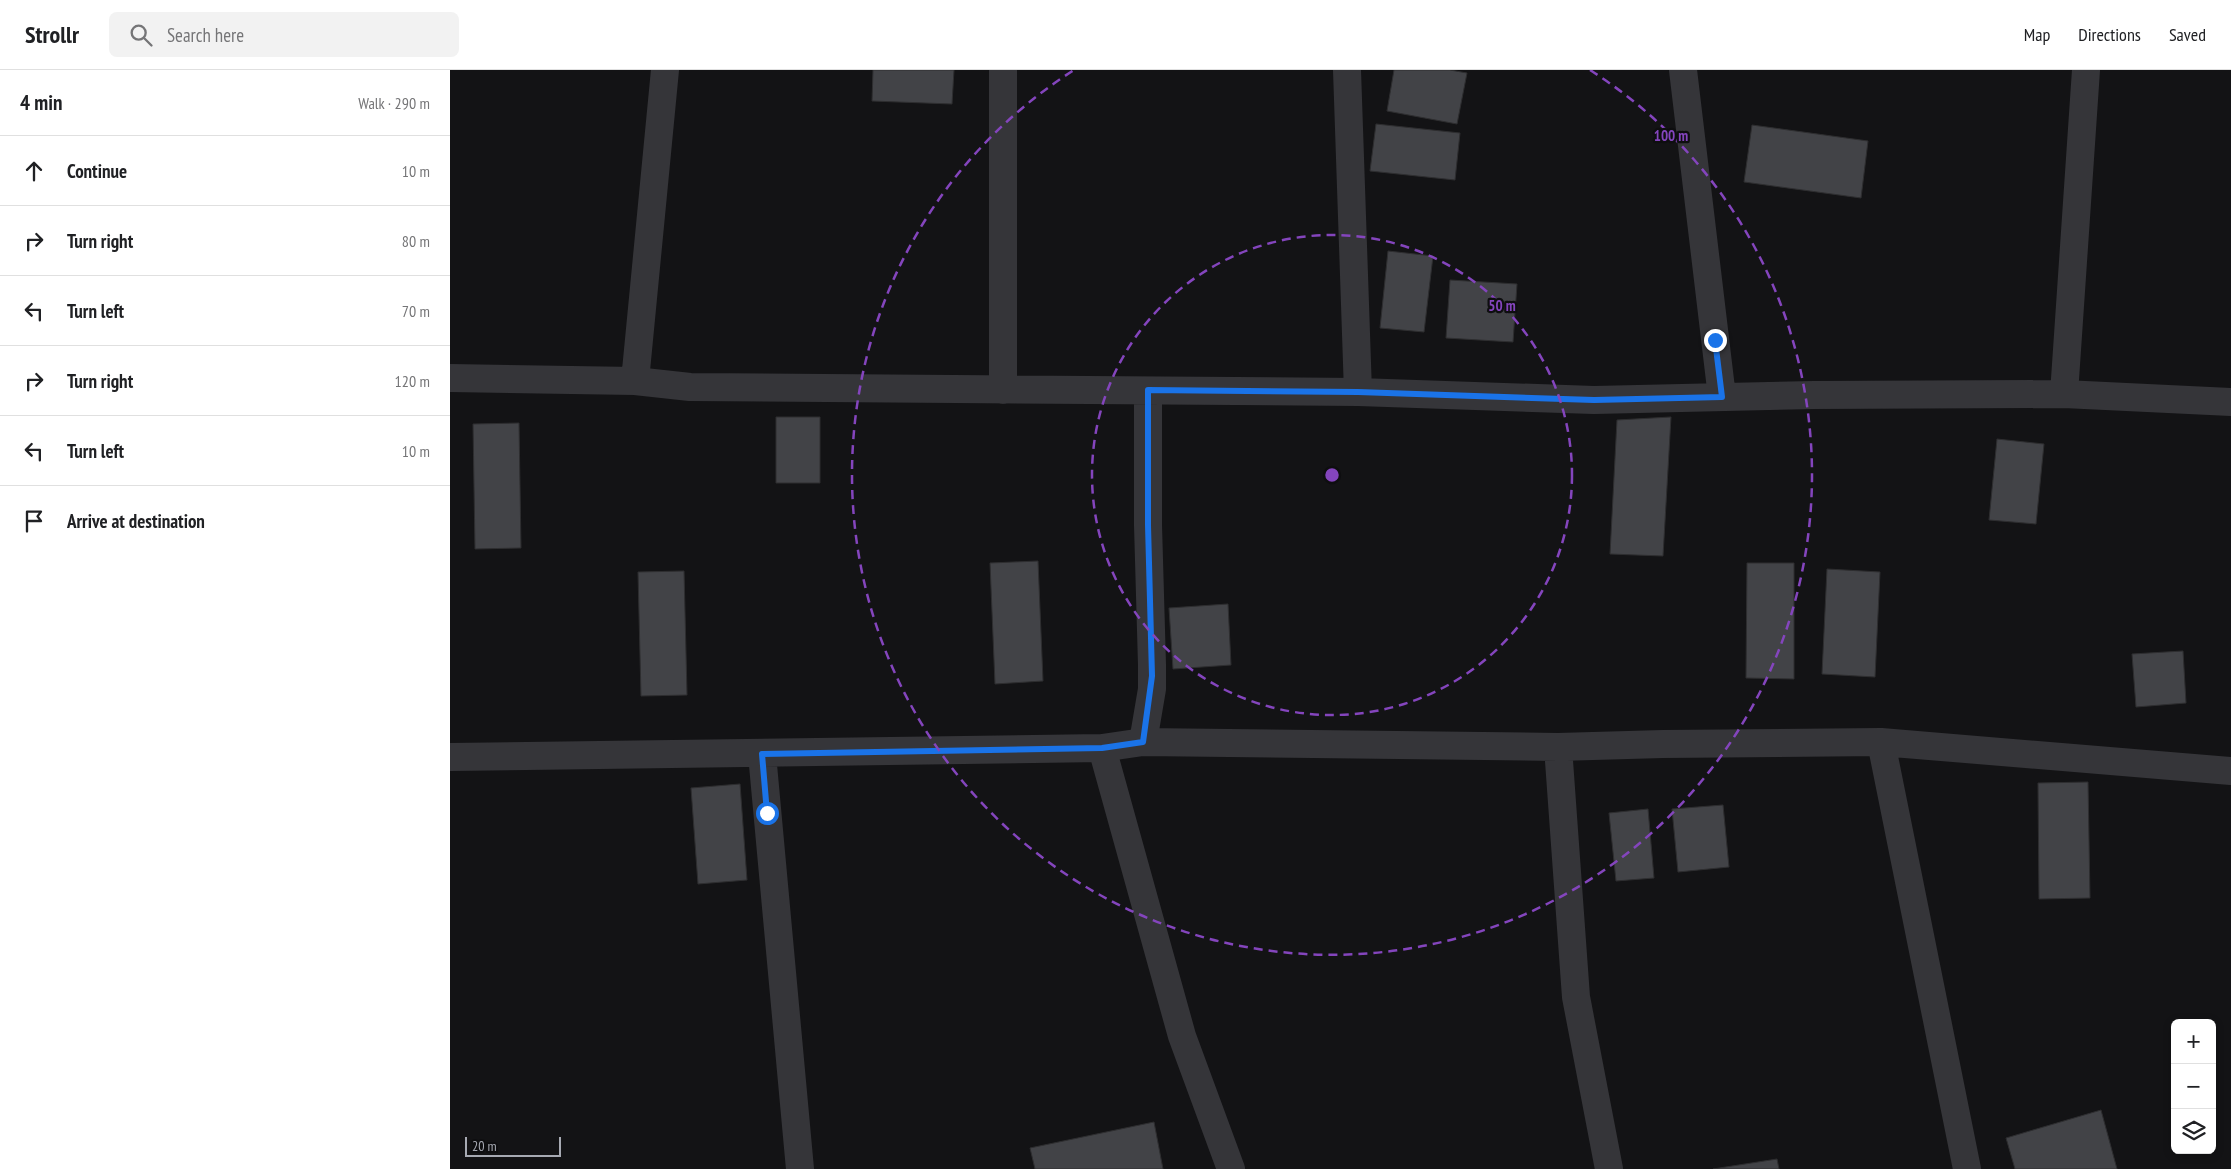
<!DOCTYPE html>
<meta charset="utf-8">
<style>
body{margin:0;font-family:"PT Sans Narrow",sans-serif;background:#f2f2f2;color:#202124}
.controls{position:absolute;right:15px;bottom:15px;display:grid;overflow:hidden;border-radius:8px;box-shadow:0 2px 8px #0003}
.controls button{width:45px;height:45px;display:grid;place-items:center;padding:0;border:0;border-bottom:1px solid #e0e0e0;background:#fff;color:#202124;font:25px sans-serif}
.scale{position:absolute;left:15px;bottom:12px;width:96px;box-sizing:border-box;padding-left:5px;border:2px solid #a7aab3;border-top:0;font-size:14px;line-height:18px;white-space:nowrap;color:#a7aab3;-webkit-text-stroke:4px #0e0e10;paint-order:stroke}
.stop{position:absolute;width:15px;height:15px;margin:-11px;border:4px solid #1a73e8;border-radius:50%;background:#fff}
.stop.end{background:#1a73e8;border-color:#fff;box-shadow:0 1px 5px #0008}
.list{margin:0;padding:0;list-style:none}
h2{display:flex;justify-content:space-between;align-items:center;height:65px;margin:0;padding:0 20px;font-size:21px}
h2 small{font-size:16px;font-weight:400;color:#757577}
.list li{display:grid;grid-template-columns:32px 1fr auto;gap:15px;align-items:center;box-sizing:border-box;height:70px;padding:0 20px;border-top:1px solid #e0e0e0}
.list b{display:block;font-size:19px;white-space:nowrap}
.list em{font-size:16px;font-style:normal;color:#757577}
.icon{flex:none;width:28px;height:28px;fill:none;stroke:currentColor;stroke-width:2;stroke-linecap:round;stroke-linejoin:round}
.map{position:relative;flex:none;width:1781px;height:1099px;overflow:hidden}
header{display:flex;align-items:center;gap:30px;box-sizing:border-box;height:70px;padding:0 25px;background:#fff;border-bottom:1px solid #e0e0e0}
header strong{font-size:24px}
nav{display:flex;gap:28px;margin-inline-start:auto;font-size:18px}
.search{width:350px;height:45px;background:#f2f2f2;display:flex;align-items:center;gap:12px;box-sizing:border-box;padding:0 18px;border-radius:8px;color:#757577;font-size:19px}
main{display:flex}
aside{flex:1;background:#fff}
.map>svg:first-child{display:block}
.building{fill:#424347;stroke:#2e2e30}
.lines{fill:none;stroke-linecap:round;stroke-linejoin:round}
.street{stroke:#353539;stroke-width:28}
.route{stroke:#1a73e8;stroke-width:6}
.ring{fill:none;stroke:#8445bd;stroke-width:2.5;stroke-dasharray:9 6}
.centre{fill:#8445bd;stroke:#0e0e10;stroke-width:2.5}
.ring-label{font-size:15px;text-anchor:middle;font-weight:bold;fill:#8445bd;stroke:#0e0e10;stroke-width:4.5;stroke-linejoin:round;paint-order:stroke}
</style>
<header>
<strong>Strollr</strong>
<div class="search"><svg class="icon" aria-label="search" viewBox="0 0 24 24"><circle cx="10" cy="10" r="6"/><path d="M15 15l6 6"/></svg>Search here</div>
<nav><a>Map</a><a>Directions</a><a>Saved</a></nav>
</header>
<main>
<aside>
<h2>4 min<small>Walk · 290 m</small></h2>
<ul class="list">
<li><svg class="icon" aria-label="ahead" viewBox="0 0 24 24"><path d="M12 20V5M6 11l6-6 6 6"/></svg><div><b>Continue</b></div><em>10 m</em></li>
<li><svg class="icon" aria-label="right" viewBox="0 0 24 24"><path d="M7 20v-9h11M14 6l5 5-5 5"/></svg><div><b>Turn right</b></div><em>80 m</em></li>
<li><svg class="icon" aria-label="left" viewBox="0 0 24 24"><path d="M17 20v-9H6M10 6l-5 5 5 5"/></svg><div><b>Turn left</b></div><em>70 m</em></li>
<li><svg class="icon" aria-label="right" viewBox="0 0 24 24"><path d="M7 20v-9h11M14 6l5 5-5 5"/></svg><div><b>Turn right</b></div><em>120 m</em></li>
<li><svg class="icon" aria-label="left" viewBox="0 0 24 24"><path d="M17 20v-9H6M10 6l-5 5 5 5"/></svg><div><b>Turn left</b></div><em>10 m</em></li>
<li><svg class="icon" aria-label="arrive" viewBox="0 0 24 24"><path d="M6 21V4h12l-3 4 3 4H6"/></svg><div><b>Arrive at destination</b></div></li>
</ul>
</aside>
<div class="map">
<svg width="1781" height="1099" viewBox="0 0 1781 1099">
<rect width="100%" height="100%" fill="#131315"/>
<path class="building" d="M423 0H504L502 34 422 31Z
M944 0H1000L1017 3 1007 54 937 41Z
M926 54 1010 63 1005 110 920 101Z
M1302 55 1418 71 1411 128 1294 112Z
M938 181 983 186 974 262 930 258Z
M1000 210 1067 214 1063 272 996 268Z
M326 347H370V413H326Z
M1221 347 1213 486 1160 484 1167 350Z
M69 353 71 478 25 479 23 354Z
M1547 369 1594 374 1586 454 1539 450Z
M588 491 593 611 545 614 540 493Z
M1297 493H1344V609L1296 608Z
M1377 499 1430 502 1425 607 1372 604Z
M234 501 237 625 191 626 188 502Z
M778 534 781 595 723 599 719 538Z
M1733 581 1736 633 1686 637 1682 584Z
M1638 712 1640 828 1589 829 1588 713Z
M290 714 297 810 248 814 241 718Z
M1273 735 1279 797 1228 802 1222 739Z
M1198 739 1204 808 1166 811 1159 743Z
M1651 1040 1667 1099H1565L1556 1068Z
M704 1052 713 1099H585L580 1078Z
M1327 1089 1329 1099H1263Z"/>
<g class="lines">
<path class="street" d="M897 0 908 322
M1233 0 1272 327
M0 308 185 311 240 317 908 322 1144 330 1364 325 1614 324 1781 332
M185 311 215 0
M553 320V0
M1614 324 1636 0
M693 672 702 619V595L698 455V321
M1431 672 1517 1099
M1108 677 1126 927 1159 1099
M652 678 732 966 781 1099
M312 684 350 1099
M0 687 652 678 693 672 1108 677 1213 674 1431 672 1781 701"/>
</g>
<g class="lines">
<path class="route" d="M317 743 312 684 652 678 693 672 702 606 698 455V320L908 322 1144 330 1272 327 1265 270"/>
</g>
<g class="ring">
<circle cx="882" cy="405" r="240"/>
<path d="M1140 0A480 480 0 1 1 624 0"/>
</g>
<circle cx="882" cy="405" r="8" class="centre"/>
<g class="ring-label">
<text x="1221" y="71">100 m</text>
<text x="1052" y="241">50 m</text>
</g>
</svg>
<div class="controls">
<button>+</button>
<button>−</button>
<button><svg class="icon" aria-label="layers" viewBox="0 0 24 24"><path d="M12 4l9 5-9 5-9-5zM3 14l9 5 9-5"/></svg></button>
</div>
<div class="scale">20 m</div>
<div class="stop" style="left:317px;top:743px"></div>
<div class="stop end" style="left:1265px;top:270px"></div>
</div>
</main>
